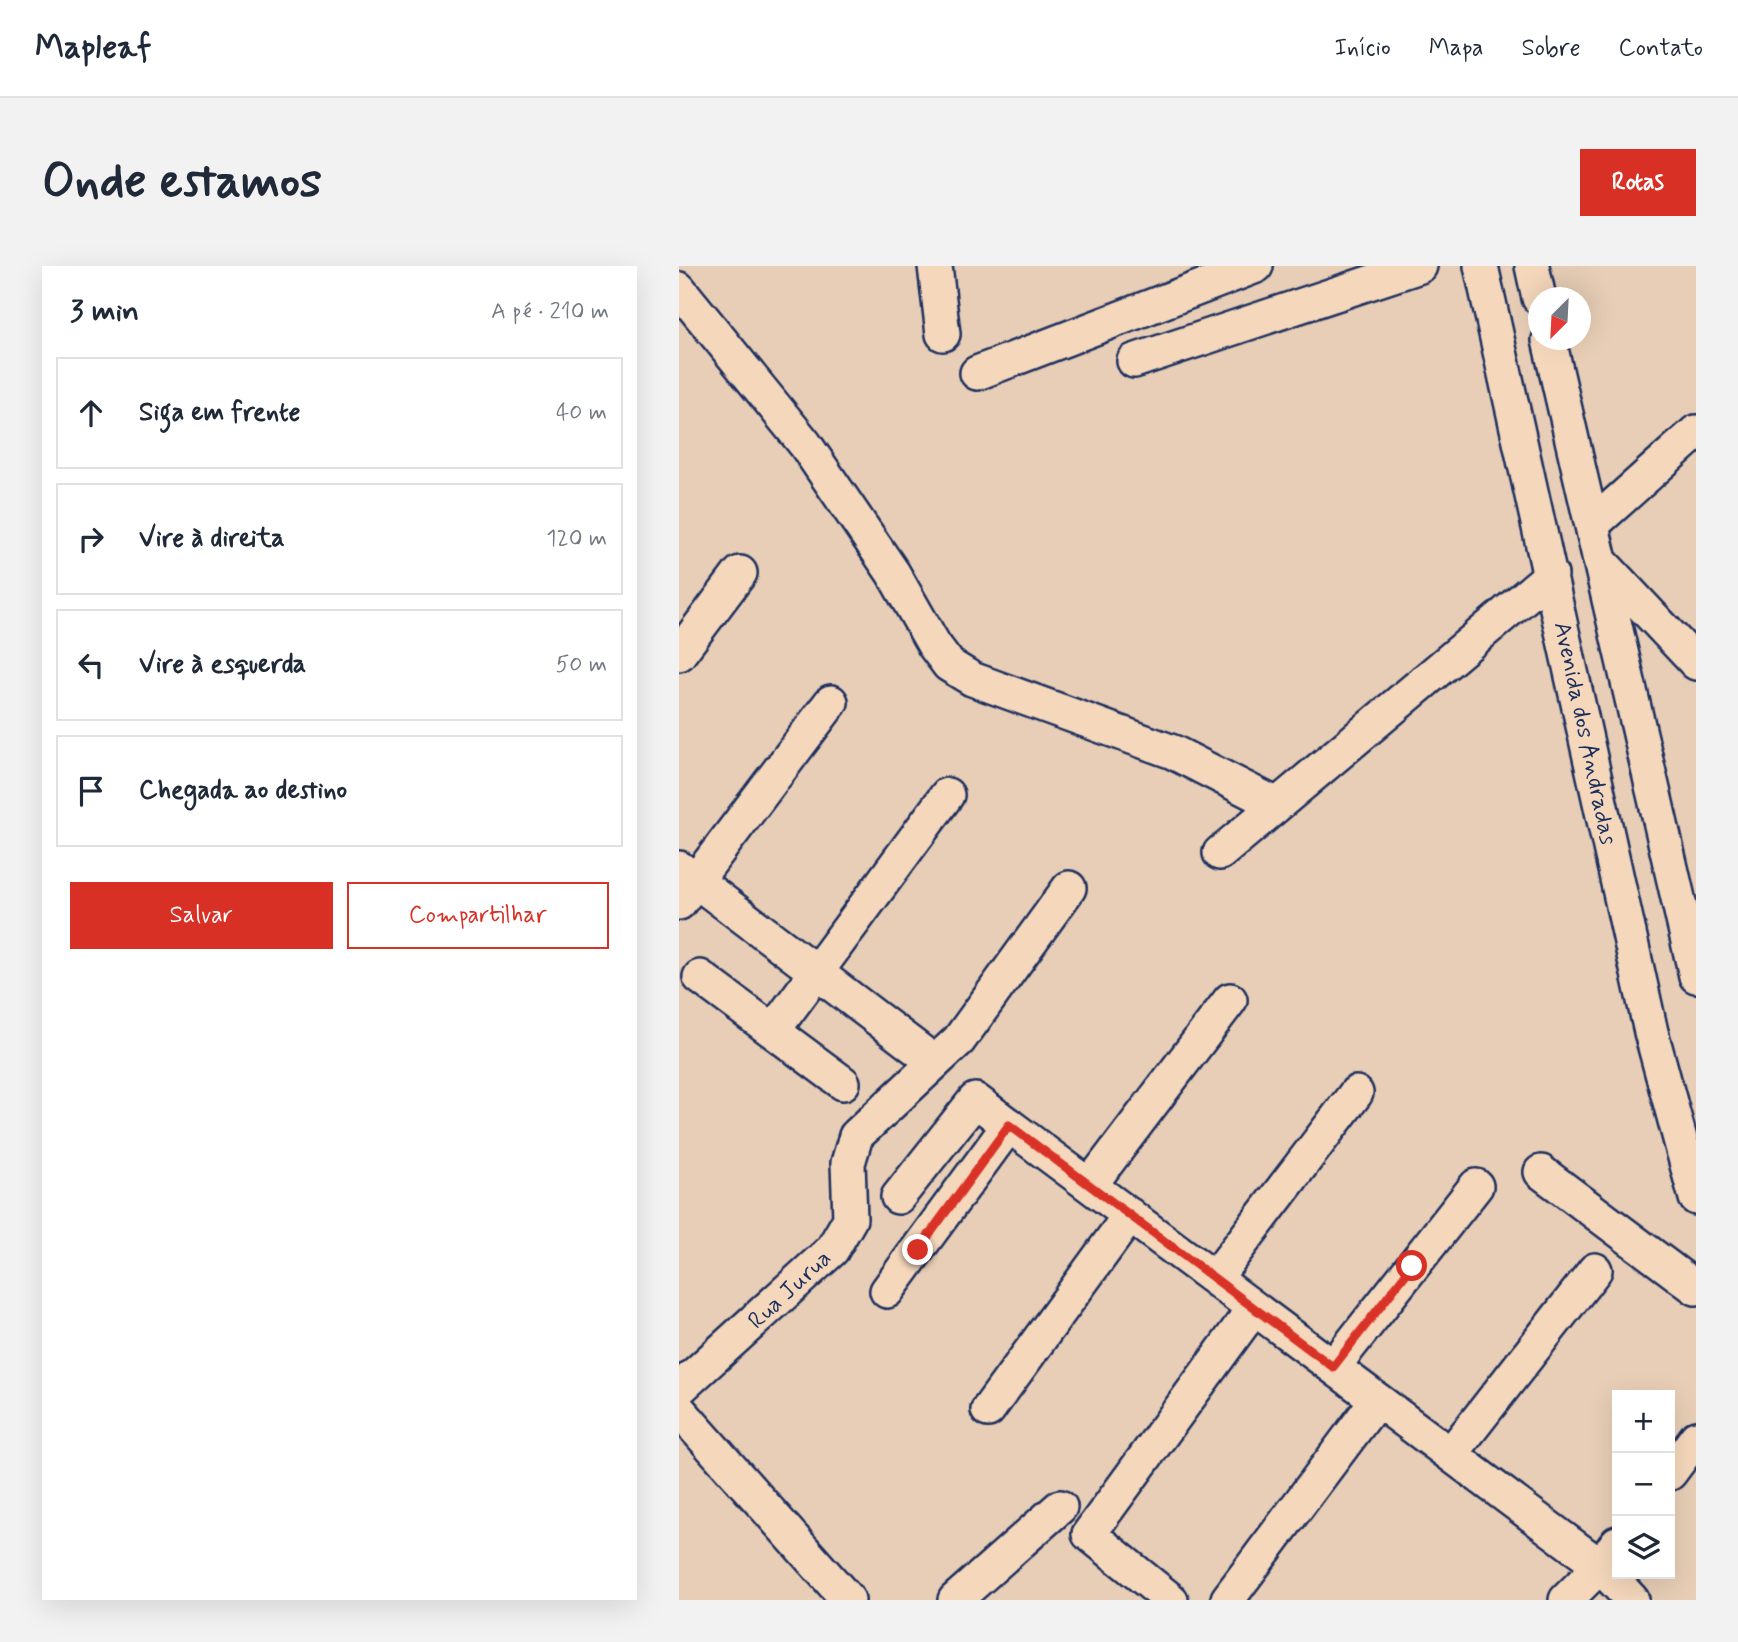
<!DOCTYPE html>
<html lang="pt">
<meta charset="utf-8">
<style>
body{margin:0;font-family:Mynerve,sans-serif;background:#f2f2f3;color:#1f2937}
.controls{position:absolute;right:21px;bottom:21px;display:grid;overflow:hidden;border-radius:0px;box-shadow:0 7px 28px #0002}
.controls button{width:63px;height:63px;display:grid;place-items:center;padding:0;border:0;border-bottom:2px solid #e0e1e3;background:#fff;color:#1f2937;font:35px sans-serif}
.compass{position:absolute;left:849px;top:21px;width:63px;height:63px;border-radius:50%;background:#fff;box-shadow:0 7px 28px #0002;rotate:204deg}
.stop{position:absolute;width:21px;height:21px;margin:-16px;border:5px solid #d93025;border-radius:50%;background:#fff}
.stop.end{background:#d93025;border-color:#fff;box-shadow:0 2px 7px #0008}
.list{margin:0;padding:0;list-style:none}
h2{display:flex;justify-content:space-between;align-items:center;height:91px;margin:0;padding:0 28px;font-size:30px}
h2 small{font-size:23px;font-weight:400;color:#747a83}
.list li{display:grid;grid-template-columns:46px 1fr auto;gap:21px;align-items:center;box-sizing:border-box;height:112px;margin:0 14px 14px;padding:0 14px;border:2px solid #e0e1e3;border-radius:0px}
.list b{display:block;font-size:26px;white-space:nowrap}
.list em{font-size:23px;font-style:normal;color:#747a83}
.actions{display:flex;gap:14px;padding:21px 28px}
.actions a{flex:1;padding:16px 0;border:2px solid #d93025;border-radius:0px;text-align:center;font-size:24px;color:#d93025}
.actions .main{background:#d93025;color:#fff}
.icon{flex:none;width:38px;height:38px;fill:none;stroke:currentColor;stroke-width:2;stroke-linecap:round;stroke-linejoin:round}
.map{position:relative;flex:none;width:1017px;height:1334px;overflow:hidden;border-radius:0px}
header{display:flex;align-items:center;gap:42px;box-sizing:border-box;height:98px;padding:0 35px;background:#fff;border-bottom:2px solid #e0e1e3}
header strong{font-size:33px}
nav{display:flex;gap:38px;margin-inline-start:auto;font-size:24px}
.intro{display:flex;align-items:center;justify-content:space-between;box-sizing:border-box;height:168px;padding:0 42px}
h1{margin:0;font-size:49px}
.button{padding:18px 32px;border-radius:0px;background:#d93025;color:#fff;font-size:24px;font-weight:700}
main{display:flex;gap:42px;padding:0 42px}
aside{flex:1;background:#fff;border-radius:0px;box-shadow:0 7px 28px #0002}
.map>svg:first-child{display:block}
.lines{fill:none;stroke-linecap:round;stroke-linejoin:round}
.minor-casing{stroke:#1b2f5e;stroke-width:38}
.minor{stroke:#f5d8bc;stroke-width:33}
.route{stroke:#d93025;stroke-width:9}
.labels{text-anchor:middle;stroke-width:7;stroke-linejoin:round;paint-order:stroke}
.street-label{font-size:24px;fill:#1b2f5e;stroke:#f5d8bc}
</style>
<header>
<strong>Mapleaf</strong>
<nav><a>Início</a><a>Mapa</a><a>Sobre</a><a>Contato</a></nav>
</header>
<div class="intro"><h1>Onde estamos</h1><a class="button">Rotas</a></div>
<main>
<aside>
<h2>3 min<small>A pé · 210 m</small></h2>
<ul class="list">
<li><svg class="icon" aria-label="ahead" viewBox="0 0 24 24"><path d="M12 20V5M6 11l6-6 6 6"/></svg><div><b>Siga em frente</b></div><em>40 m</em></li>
<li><svg class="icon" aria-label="right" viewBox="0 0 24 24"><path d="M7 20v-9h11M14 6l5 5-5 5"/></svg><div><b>Vire à direita</b></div><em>120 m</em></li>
<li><svg class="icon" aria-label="left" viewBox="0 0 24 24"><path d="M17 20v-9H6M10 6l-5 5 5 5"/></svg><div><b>Vire à esquerda</b></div><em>50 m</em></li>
<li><svg class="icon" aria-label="arrive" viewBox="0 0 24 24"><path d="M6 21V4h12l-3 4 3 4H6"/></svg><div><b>Chegada ao destino</b></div></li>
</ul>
<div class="actions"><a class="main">Salvar</a><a>Compartilhar</a></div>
</aside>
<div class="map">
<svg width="1017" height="1334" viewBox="0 0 1017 1334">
<rect width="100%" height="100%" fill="#e8ceb6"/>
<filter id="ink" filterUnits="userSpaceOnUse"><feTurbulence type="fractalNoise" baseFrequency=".0143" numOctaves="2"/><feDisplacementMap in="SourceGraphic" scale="14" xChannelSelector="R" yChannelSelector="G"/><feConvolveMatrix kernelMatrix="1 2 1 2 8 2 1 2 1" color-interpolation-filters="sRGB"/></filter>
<g filter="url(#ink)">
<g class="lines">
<g class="minor-casing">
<path id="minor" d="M256 0 264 68
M802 0 972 766 1017 932
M853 0 860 32
M0 23 126 178 214 307 255 379 270 399 293 413 494 486 598 539
M870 74 1017 710
M455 95 741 0
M298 107 577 0
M913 259 1017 166
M922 296 1017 397
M0 388 61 307
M541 587 872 309
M0 602 254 795
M0 637 152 436
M21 711 164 817
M94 765 268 529
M862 906 1017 1022
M411 919 551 734
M219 931 296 834 921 1300 953 1334
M536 1012 677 827
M208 1025 330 859
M654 1101 797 920
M0 1123 153 984 171 953 169 897 177 870 280 774 390 622
M0 1144 169 1334
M309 1144 451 949
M772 1188 916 1004
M991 1207 1017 1172
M549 1333 698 1134
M276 1334 381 1241
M492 1334 410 1268 575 1042
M887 1334 921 1300 938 1277"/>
</g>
<use href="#minor" class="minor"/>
</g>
</g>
<g class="lines" filter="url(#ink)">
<path class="route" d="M239 984 330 859 654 1101 733 1000"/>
</g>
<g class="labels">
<g class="street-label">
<text transform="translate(907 467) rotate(78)" y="8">Avenida dos Andradas</text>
<text transform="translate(110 1023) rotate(-43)" y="8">Rua Jurua</text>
</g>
</g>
</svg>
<div class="controls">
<button>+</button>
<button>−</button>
<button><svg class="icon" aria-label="layers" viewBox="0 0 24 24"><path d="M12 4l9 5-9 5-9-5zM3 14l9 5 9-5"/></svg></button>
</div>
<svg class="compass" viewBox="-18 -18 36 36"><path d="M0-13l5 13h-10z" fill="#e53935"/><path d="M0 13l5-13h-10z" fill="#747a83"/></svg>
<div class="stop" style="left:733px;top:1000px"></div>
<div class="stop end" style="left:239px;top:984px"></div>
</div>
</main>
